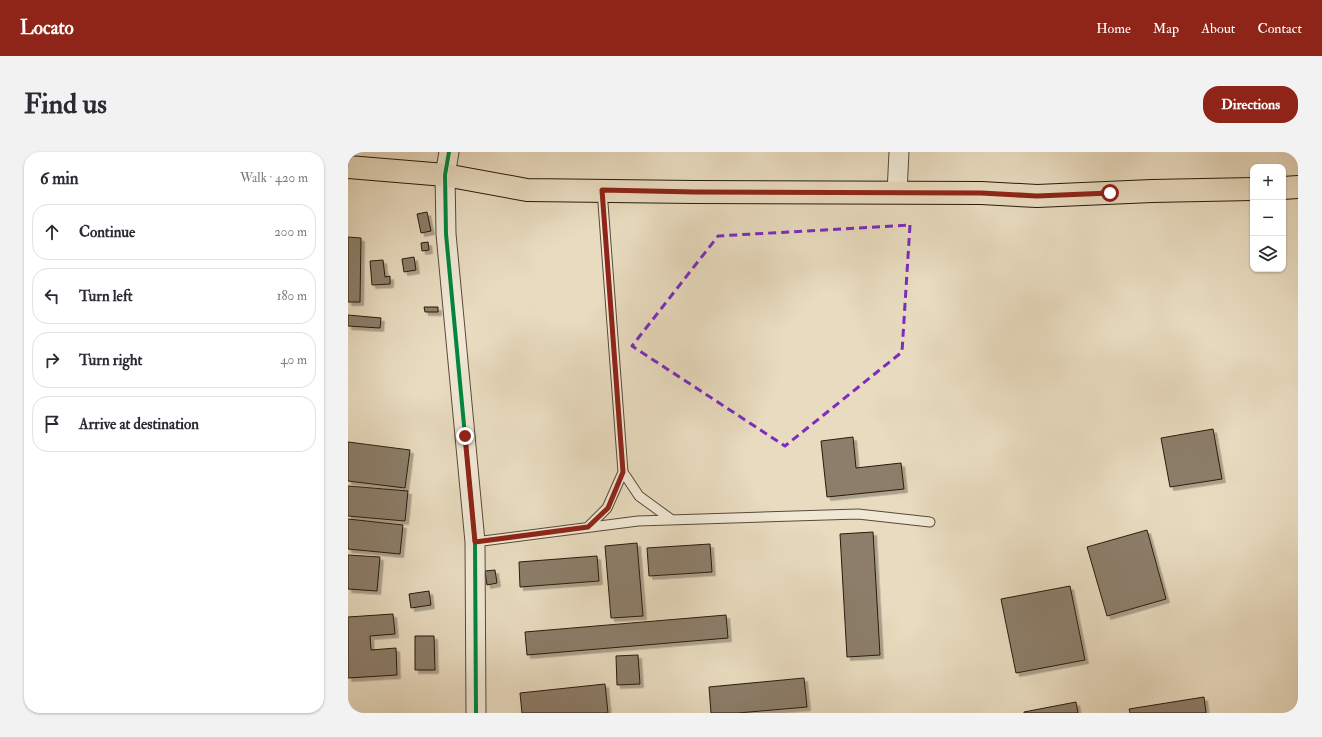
<!DOCTYPE html>
<meta charset="utf-8">
<style>
body{margin:0;font-family:"IM FELL Double Pica",serif;background:#f2f2f3;color:#2b2b33}
.controls{position:absolute;right:12px;top:12px;display:grid;overflow:hidden;border-radius:8px;box-shadow:0 1px 3px #0004}
.controls button{width:36px;height:36px;display:grid;place-items:center;padding:0;border:0;border-bottom:1px solid #e1e1e2;background:#fff;color:#2b2b33;font:20px sans-serif}
.stop{position:absolute;width:12px;height:12px;margin:-9px;border:3px solid #8f2418;border-radius:50%;background:#fff}
.stop.end{background:#8f2418;border-color:#fff;box-shadow:0 1px 4px #0008}
.list{margin:0;padding:0;list-style:none}
h2{display:flex;justify-content:space-between;align-items:center;height:52px;margin:0;padding:0 16px;font-size:17px}
h2 small{font-size:13px;font-weight:400;color:#7c7c81}
.list li{display:grid;grid-template-columns:26px 1fr auto;gap:12px;align-items:center;box-sizing:border-box;height:56px;margin:0 8px 8px;padding:0 8px;border:1px solid #e1e1e2;border-radius:16px}
.list b{display:block;font-size:15px;white-space:nowrap}
.list em{font-size:13px;font-style:normal;color:#7c7c81}
.icon{flex:none;width:22px;height:22px;fill:none;stroke:currentColor;stroke-width:2;stroke-linecap:round;stroke-linejoin:round}
.map{position:relative;flex:none;width:950px;height:561px;overflow:hidden;border-radius:16px}
header{display:flex;align-items:center;gap:24px;box-sizing:border-box;height:56px;padding:0 20px;background:#8f2418;color:#fff}
header strong{font-size:19px}
nav{display:flex;gap:22px;margin-inline-start:auto;font-size:14px}
.intro{display:flex;align-items:center;justify-content:space-between;box-sizing:border-box;height:96px;padding:0 24px}
h1{margin:0;font-size:28px}
.button{padding:10px 18px;border-radius:16px;background:#8f2418;color:#fff;font-size:14px;font-weight:700}
main{display:flex;gap:24px;padding:0 24px}
aside{flex:1;background:#fff;border-radius:16px;box-shadow:0 1px 3px #0004}
.map>svg:first-child{display:block}
.building{fill:#8c7e6a;stroke:#291a0d;filter:url(#shadow)}
.lines{fill:none;stroke-linecap:round;stroke-linejoin:round}
.lane-casing{stroke:#594a3a;stroke-width:11}
.street-casing{stroke:#594a3a;stroke-width:21}
.primary-casing{stroke:#291a0d;stroke-width:24}
.lane{stroke:#f0e8d5;stroke-width:9}
.street{stroke:#f0e8d5;stroke-width:19}
.primary{stroke:#e8dbbf;stroke-width:22}
.cycleway-casing{stroke:#f0e8d5;stroke-width:6}
.cycleway{stroke:#00873e;stroke-width:4}
.route{stroke:#8f2418;stroke-width:5}
.marked{fill:none;stroke:#7b2cbf;stroke-width:3;stroke-dasharray:8 5;stroke-linejoin:round}
</style>
<header>
<strong>Locato</strong>
<nav><a>Home</a><a>Map</a><a>About</a><a>Contact</a></nav>
</header>
<div class="intro"><h1>Find us</h1><a class="button">Directions</a></div>
<main>
<aside>
<h2>6 min<small>Walk · 420 m</small></h2>
<ul class="list">
<li><svg class="icon" aria-label="ahead" viewBox="0 0 24 24"><path d="M12 20V5M6 11l6-6 6 6"/></svg><div><b>Continue</b></div><em>200 m</em></li>
<li><svg class="icon" aria-label="left" viewBox="0 0 24 24"><path d="M17 20v-9H6M10 6l-5 5 5 5"/></svg><div><b>Turn left</b></div><em>180 m</em></li>
<li><svg class="icon" aria-label="right" viewBox="0 0 24 24"><path d="M7 20v-9h11M14 6l5 5-5 5"/></svg><div><b>Turn right</b></div><em>40 m</em></li>
<li><svg class="icon" aria-label="arrive" viewBox="0 0 24 24"><path d="M6 21V4h12l-3 4 3 4H6"/></svg><div><b>Arrive at destination</b></div></li>
</ul>
</aside>
<div class="map">
<svg width="950" height="561" viewBox="0 0 950 561">
<defs>
<filter id="shadow"><feDropShadow dx="3.5" dy="3.5" stdDeviation="0" flood-color="#0004"/></filter>
</defs>
<rect width="100%" height="100%" fill="#e8dbbf"/>
<filter id="stains"><feTurbulence type="fractalNoise" baseFrequency=".005" numOctaves="4"/><feColorMatrix values="0 0 0 0 .2 0 0 0 0 .09 0 0 0 0 .02 0 0 0 .5 -.17"/></filter>
<radialGradient id="worn" r=".72"><stop offset=".6" stop-color="#630" stop-opacity="0"/><stop offset="1" stop-color="#630" stop-opacity=".3"/></radialGradient>
<path class="building" d="M79 60 83 79 73 81 69 62Z
M0 85 13 86 12 150H0Z
M80 90 81 98 74 99 73 91Z
M66 105 68 118 56 120 54 107Z
M35 108 37 125 42 124V132L24 133 22 109Z
M76 155H90V160H77Z
M0 163 33 166 32 176 0 174Z
M865 277 874 327 822 335 813 286Z
M505 285 508 316 553 311 556 337 479 345 473 289Z
M0 290 62 298 57 336 0 329Z
M0 334 60 339 57 369 0 364Z
M0 367 55 373 52 402 0 397Z
M799 378 818 447 759 464 739 395Z
M525 380 532 503 499 505 492 382Z
M289 391 295 464 263 466 257 394Z
M362 392 364 420 301 424 299 396Z
M0 403 32 405 29 439 0 437Z
M249 404 251 429 172 435 171 410Z
M147 418 149 431 139 433 137 419Z
M722 434 737 508 668 521 653 447Z
M81 439 83 453 63 456 61 442Z
M45 462 47 482 22 484 23 498 48 496 49 523 0 526V465Z
M378 463 380 486 179 503 177 480Z
M67 484H86L87 518H67Z
M290 503 292 532 269 533 268 504Z
M456 526 459 555 390 561H363L361 535Z
M257 532 260 561H174L172 541Z
M856 545 858 561H782L781 557Z
M728 550 730 561H676V560Z"/>
<g class="lines">
<g class="lane-casing">
<path id="lane" d="M254 38 275 320 291 344 324 368
M240 375 259 356 275 320
M127 390 290 369 510 362 582 370"/>
</g>
<g class="street-casing">
<path id="street" d="M101 0 97 23 98 82 127 390 128 561
M549 41 551 0"/>
</g>
<g class="primary-casing">
<path id="primary" d="M0 15 97 23 179 38 346 40 633 41 689 44 804 39 905 37
M935 36 950 35"/>
</g>
<use href="#lane" class="lane"/>
<use href="#street" class="street"/>
<use href="#primary" class="primary"/>
<g class="cycleway-casing">
<path id="cycleway" d="M101 0 97 23 98 82 127 390 128 561"/>
</g>
<use href="#cycleway" class="cycleway"/>
</g>
<g class="lines">
<path class="route" d="M117 284 127 390 240 375 260 356 275 320 254 38 346 40 633 41 689 44 762 41"/>
</g>
<path class="marked" d="M562 73 554 200 437 294 284 194 370 84Z"/>
<rect width="100%" height="100%" filter="url(#stains)"/>
<rect width="100%" height="100%" fill="url(#worn)"/>
</svg>
<div class="controls">
<button>+</button>
<button>−</button>
<button><svg class="icon" aria-label="layers" viewBox="0 0 24 24"><path d="M12 4l9 5-9 5-9-5zM3 14l9 5 9-5"/></svg></button>
</div>
<div class="stop" style="left:762px;top:41px"></div>
<div class="stop end" style="left:117px;top:284px"></div>
</div>
</main>
